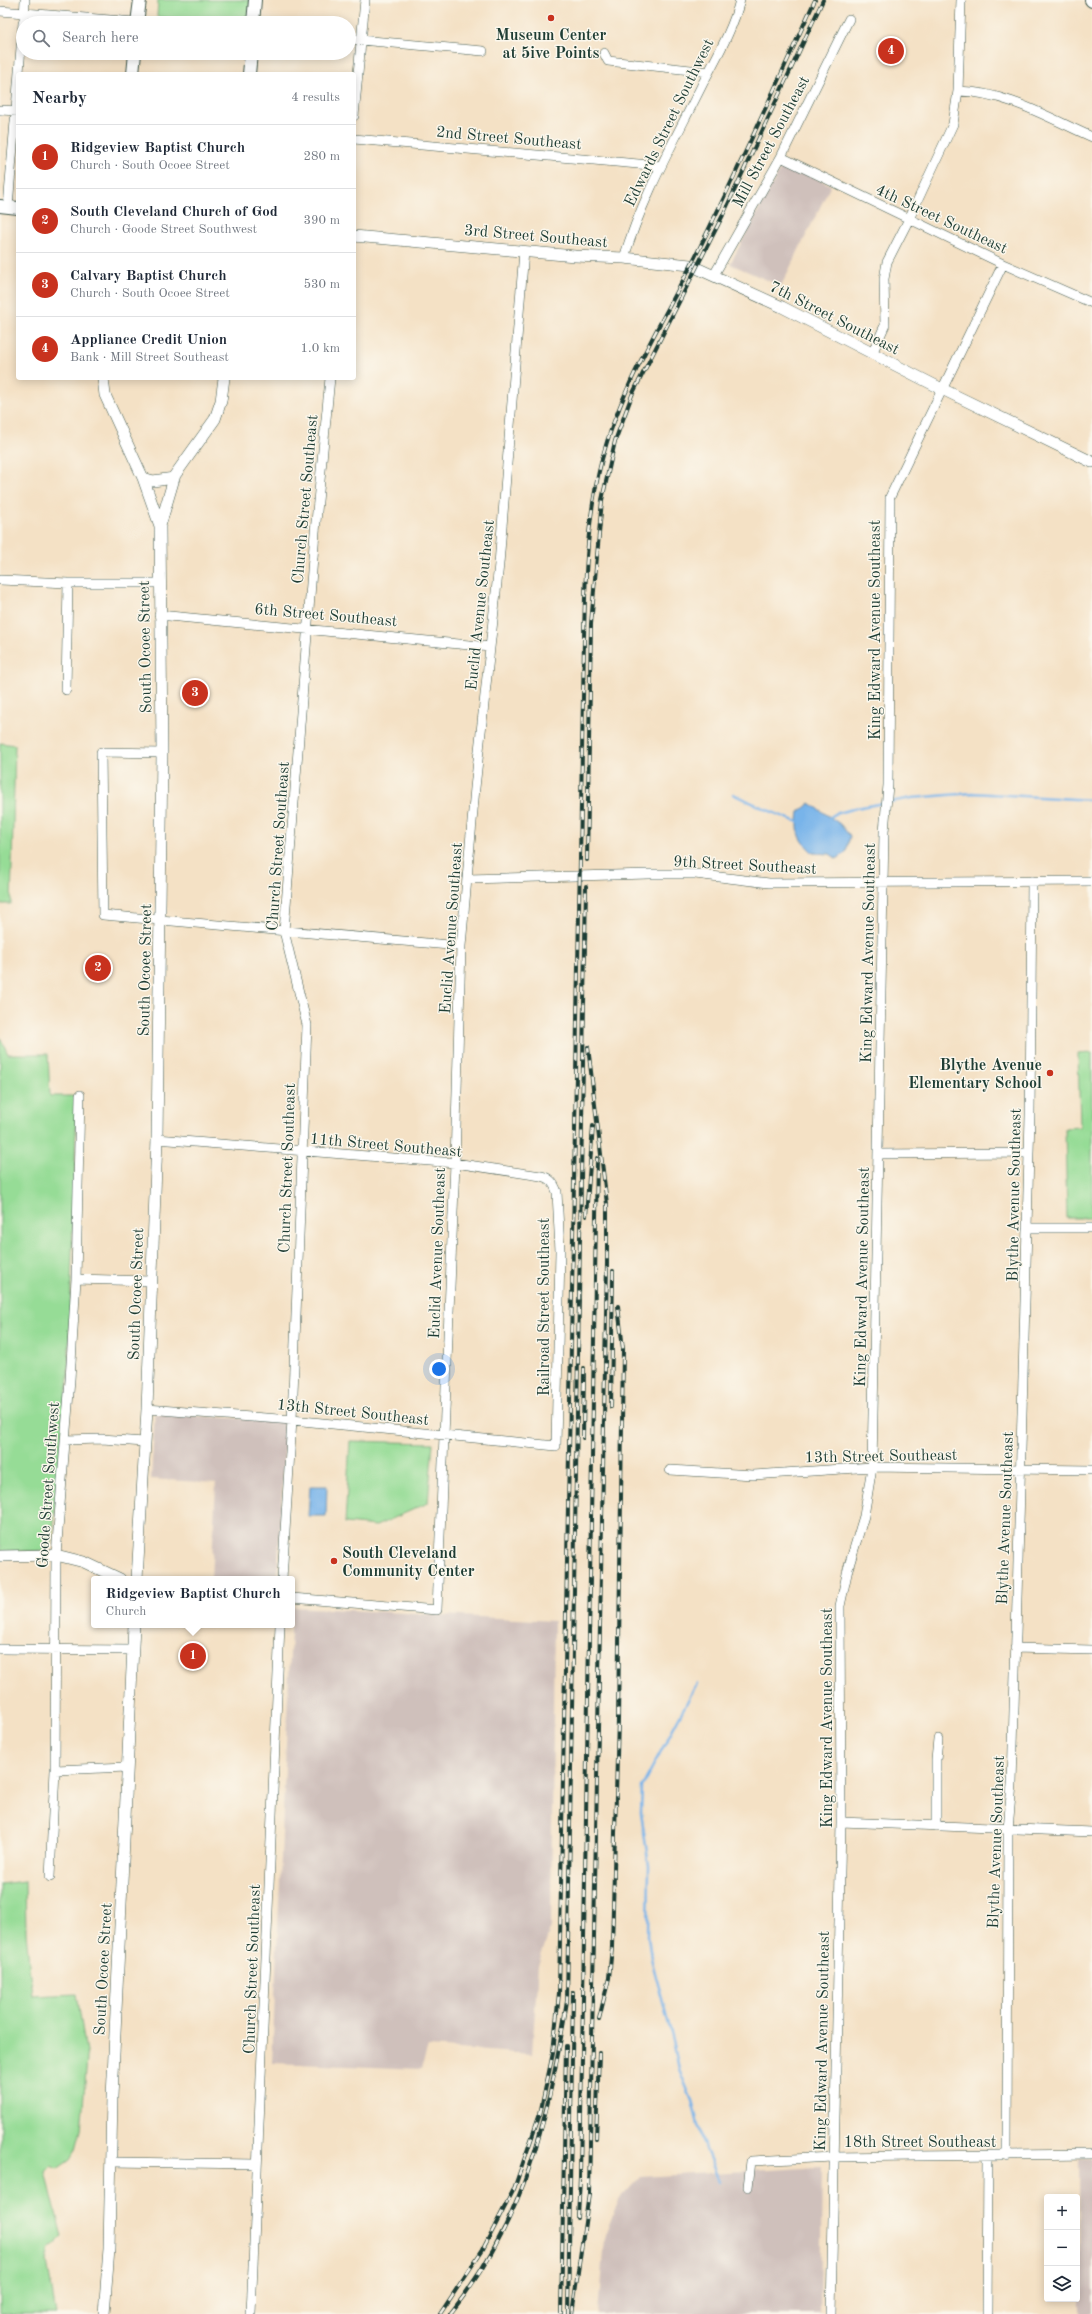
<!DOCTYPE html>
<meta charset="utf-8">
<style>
body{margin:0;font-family:"Old Standard TT",serif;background:#f6f6f7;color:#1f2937}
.controls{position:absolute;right:12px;bottom:12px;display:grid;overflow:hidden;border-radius:4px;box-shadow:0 2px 10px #0003}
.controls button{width:36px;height:36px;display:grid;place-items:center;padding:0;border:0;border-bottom:1px solid #e0e1e3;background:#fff;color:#1f2937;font:20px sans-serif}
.you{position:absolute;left:439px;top:1369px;width:14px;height:14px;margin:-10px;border:3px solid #fff;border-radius:50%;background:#1a73e8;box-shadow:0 0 0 6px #1a73e833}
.badge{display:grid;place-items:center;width:26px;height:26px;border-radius:50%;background:#c8321e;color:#fff;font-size:13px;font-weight:700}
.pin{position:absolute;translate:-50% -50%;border:2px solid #fff;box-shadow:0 1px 4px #0006}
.popup{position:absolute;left:91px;top:1576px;width:204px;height:52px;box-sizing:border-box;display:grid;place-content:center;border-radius:4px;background:#fff;filter:drop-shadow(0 1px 3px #0005);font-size:13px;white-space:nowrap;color:#747a83}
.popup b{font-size:15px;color:#1f2937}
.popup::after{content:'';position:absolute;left:50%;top:100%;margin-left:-8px;border:8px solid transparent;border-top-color:#fff}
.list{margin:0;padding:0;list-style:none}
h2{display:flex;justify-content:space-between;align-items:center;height:52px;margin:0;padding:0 16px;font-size:17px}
h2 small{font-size:13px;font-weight:400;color:#747a83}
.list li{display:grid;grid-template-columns:26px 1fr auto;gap:12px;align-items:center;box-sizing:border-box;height:64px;padding:0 16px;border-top:1px solid #e0e1e3}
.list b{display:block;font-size:15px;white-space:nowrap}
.list p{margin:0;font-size:13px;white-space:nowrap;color:#747a83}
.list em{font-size:13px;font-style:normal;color:#747a83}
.icon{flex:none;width:22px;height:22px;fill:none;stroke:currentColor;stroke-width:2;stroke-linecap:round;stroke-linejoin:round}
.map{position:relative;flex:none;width:1092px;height:2314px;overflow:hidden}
.search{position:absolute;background:#fff;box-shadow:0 2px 10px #0003;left:16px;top:16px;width:340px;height:44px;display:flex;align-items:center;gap:10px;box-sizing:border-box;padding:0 14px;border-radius:22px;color:#747a83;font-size:15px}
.panel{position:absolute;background:#fff;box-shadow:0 2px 10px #0003;left:16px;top:72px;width:340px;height:308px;border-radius:4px}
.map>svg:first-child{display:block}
.industrial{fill:#cfc0bb}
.green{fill:#96dc96;stroke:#5a8c65}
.water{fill:#78b4ea;stroke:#4c788f}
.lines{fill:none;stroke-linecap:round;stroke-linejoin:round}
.stream{stroke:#78b4ea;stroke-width:2.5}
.minor-casing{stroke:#3f564a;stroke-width:10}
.tertiary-casing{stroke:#3f564a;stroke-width:12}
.secondary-casing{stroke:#3f564a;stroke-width:14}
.minor{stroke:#fff;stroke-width:9}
.tertiary{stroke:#fff;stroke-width:11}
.secondary{stroke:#fff;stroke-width:12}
.rail-casing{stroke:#1f3d34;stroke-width:4}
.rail{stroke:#fbf7ec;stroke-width:2.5;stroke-dasharray:8;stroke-linecap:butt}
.poi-dot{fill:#c8321e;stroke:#fbf7ec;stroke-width:1.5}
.labels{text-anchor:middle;stroke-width:3;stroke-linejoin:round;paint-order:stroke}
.poi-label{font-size:16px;font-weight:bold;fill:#1f3d34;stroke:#fbf7ec}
.street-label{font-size:16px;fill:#1f3d34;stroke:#fbf7ec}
</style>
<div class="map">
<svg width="1092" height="2314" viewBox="0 0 1092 2314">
<rect width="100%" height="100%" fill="#fbf7ec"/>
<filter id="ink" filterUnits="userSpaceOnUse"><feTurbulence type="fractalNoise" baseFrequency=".025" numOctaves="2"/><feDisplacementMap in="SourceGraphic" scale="8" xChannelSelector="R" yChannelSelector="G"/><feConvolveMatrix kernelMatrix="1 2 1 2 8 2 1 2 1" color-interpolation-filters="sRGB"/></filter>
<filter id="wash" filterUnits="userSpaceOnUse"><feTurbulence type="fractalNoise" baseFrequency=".012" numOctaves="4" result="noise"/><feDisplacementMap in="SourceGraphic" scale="16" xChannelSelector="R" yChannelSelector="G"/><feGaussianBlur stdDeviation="0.9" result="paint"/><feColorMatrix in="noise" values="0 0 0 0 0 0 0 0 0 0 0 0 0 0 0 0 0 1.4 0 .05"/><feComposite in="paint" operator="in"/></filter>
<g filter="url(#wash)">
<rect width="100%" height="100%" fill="#f4e1c5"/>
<path class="industrial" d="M783 164 831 185 781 286 730 264Z
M155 1414 286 1421 277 1579H211L216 1483 151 1479Z
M292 1607 554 1621 551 1927 538 1965 532 2054 428 2047 421 2069 272 2063Z
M1092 2158V2314H1080L1079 2159Z
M822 2167 820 2314H598L604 2238 618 2201 640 2177Z"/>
<path class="green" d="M158 0H250L248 23 157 17Z
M0 743 15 745 11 904H0Z
M0 1037 8 1054H48L50 1096H77L68 1379 52 1543 45 1551H0Z
M1092 1053V1218H1067L1065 1128 1080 1127 1078 1054Z
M350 1441 433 1443 428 1503 376 1526 345 1523Z
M25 1881 26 1932 32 1996 77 1994 87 2059 81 2130 76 2149 70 2160 57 2169 51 2166 46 2172 62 2237 50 2248 47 2261 56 2314H0V1884Z"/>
<path class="water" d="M810 803 840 824 850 836 846 852 837 859 830 854 813 853C799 839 796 832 799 812Z
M310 1486H327L326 1516H308Z"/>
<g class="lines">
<path class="stream" d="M733 794C745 799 792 823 801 822
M829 818 835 814 856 808 912 798 972 793 1092 800
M697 1683 642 1787 641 1813 649 1866 648 1937 651 1958 673 2040 679 2069 692 2101 702 2140 719 2181"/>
</g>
</g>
<g filter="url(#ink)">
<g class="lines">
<g class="minor-casing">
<path id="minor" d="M0 11 147 23
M24 18 25 0
M349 39 483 51
M604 53 608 61 709 72
M958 91C1006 92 1049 118 1092 137
M0 110 18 111
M354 116 365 0
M354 139 661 166
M781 157 1003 264 1092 303
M8 207 23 23
M624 258C642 197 675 140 703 83 717 56 733 29 740 0
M714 275 781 157 849 19
M872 354 885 325 884 279 887 262 909 219 953 124 958 91 961 0
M0 580 68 583H159
M159 615 490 647
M66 690 68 583
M162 753 101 752 103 915 461 946
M468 879 649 874H695L769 883 1092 881
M878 1154 1028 1153
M1028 1228H1092
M76 1279 150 1281
M147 1409 292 1420 556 1446 560 1251 557 1192C554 1183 550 1178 541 1176L455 1163 157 1139
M65 1440 102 1439 144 1442
M670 1470 753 1475 872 1467 1092 1470
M282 1579 292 1420 307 1025 284 931 315 532 330 378
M292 1598 437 1610 455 1163 461 946 475 788 499 564 524 251
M1015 1648 1092 1650
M0 1649 132 1650
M55 1770 127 1767
M841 1822 1092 1832
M936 1826V1759L938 1739
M50 1877 55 1770 56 1555 70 1380 76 1279 80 1095
M1007 2156 1008 1829 1012 1784 1030 1116 1032 881
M112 2162 257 2164
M748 2187 751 2161 833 2157 1092 2154
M251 2314 280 1625
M831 2314 841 1822 840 1606 848 1569 864 1516 872 1467 884 832 888 785 890 497 1003 264
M987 2314 988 2156"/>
</g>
<g class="tertiary-casing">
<path id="tertiary" d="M354 236 575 256 624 258 690 265 782 307 942 389 1092 462
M103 378 105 395 143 478 160 526
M143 478 153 481 174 478
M0 1556 56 1555 84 1562 120 1579
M137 1579 147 1409 157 1139 162 753 160 526 175 475 215 419 221 401 224 378
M104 2314 109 2249 112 2097 134 1625"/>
</g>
<g class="secondary-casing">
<path id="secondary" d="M1091 0 1092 1
M137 23 140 0
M253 23 255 0
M133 74 135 53
M249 74 251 53
M0 206 18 208"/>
</g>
<use href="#minor" class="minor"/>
<use href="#tertiary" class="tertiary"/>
<use href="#secondary" class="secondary"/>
<g class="rail-casing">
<path id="rail" d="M587 860 591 624 602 500 615 441 632 395 723 215 823 0
M586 1216 593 1126
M611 1407 613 1271
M583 1438 584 1368
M599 2019 609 1978 612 1947 618 1719 623 1349 618 1306
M596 2139 599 2053
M578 2218 580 2177 597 1158
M440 2314 483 2249 514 2189 540 2114 553 2053 559 1993 583 697C585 618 582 536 602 459 620 390 659 328 691 265 735 178 774 89 815 0
M450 2314C525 2220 549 2118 567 2001L586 886
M561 2314 566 2046
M568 2314 573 1992
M572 2314 589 2194 607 1263V1204L588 1047"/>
</g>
<use href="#rail" class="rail"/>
</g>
</g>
<g class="poi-dot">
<circle cx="551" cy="18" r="4"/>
<circle cx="1050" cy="1073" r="4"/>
<circle cx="334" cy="1561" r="4"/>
</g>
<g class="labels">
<g class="poi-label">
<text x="551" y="40">Museum Center<tspan x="551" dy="18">at 5ive Points</tspan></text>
<text x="1042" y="1070" text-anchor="end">Blythe Avenue<tspan x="1042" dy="18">Elementary School</tspan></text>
<text x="342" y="1558" text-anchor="start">South Cleveland<tspan x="342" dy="18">Community Center</tspan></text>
</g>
<g class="street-label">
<text transform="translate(668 122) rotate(-64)" y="6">Edwards Street Southwest</text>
<text transform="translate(509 137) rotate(5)" y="6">2nd Street Southeast</text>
<text transform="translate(770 141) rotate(-62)" y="6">Mill Street Southeast</text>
<text transform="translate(942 218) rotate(25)" y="6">4th Street Southeast</text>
<text transform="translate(536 235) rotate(5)" y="6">3rd Street Southeast</text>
<text transform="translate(835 317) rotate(27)" y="6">7th Street Southeast</text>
<text transform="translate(304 499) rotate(-85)" y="6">Church Street Southeast</text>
<text transform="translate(479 605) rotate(-84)" y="6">Euclid Avenue Southeast</text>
<text transform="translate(326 614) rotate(5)" y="6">6th Street Southeast</text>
<text transform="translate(874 630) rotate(-90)" y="6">King Edward Avenue Southeast</text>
<text transform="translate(144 647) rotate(-91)" y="6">South Ocoee Street</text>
<text transform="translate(277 846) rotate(-86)" y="6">Church Street Southeast</text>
<text transform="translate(745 864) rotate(3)" y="6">9th Street Southeast</text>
<text transform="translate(450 928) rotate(-86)" y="6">Euclid Avenue Southeast</text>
<text transform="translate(867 953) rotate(-89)" y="6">King Edward Avenue Southeast</text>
<text transform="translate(144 970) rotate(-89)" y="6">South Ocoee Street</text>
<text transform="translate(386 1144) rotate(5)" y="6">11th Street Southeast</text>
<text transform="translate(286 1168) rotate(-88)" y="6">Church Street Southeast</text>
<text transform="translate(1013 1195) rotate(-89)" y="6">Blythe Avenue Southeast</text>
<text transform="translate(436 1253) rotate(-88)" y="6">Euclid Avenue Southeast</text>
<text transform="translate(861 1277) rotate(-89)" y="6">King Edward Avenue Southeast</text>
<text transform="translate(135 1294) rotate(-88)" y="6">South Ocoee Street</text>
<text transform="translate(543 1307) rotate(-90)" y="6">Railroad Street Southeast</text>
<text transform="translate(353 1411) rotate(6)" y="6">13th Street Southeast</text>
<text transform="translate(881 1455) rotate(-1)" y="6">13th Street Southeast</text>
<text transform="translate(47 1485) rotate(-86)" y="6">Goode Street Southwest</text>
<text transform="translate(1004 1518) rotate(-88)" y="6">Blythe Avenue Southeast</text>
<text transform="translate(826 1718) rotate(-90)" y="6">King Edward Avenue Southeast</text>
<text transform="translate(995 1842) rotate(-88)" y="6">Blythe Avenue Southeast</text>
<text transform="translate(102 1969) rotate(-87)" y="6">South Ocoee Street</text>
<text transform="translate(251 1969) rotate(-88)" y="6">Church Street Southeast</text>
<text transform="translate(821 2041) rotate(-89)" y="6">King Edward Avenue Southeast</text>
<text x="920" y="2147">18th Street Southeast</text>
</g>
</g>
</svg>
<div class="controls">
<button>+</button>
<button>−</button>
<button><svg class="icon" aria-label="layers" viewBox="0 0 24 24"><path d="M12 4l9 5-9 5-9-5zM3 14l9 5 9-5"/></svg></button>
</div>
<div class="you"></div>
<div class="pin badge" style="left:193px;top:1656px">1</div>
<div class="popup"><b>Ridgeview Baptist Church</b>Church</div>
<div class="pin badge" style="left:98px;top:968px">2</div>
<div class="pin badge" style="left:195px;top:693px">3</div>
<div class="pin badge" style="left:891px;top:51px">4</div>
<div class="search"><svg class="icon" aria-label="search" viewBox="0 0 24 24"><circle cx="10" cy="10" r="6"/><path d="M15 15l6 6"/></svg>Search here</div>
<section class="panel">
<h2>Nearby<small>4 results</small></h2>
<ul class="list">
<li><span class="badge">1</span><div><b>Ridgeview Baptist Church</b><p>Church · South Ocoee Street</p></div><em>280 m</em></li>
<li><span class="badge">2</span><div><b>South Cleveland Church of God</b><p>Church · Goode Street Southwest</p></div><em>390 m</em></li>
<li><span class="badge">3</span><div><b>Calvary Baptist Church</b><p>Church · South Ocoee Street</p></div><em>530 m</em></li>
<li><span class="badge">4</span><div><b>Appliance Credit Union</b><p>Bank · Mill Street Southeast</p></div><em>1.0 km</em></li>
</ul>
</section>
</div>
